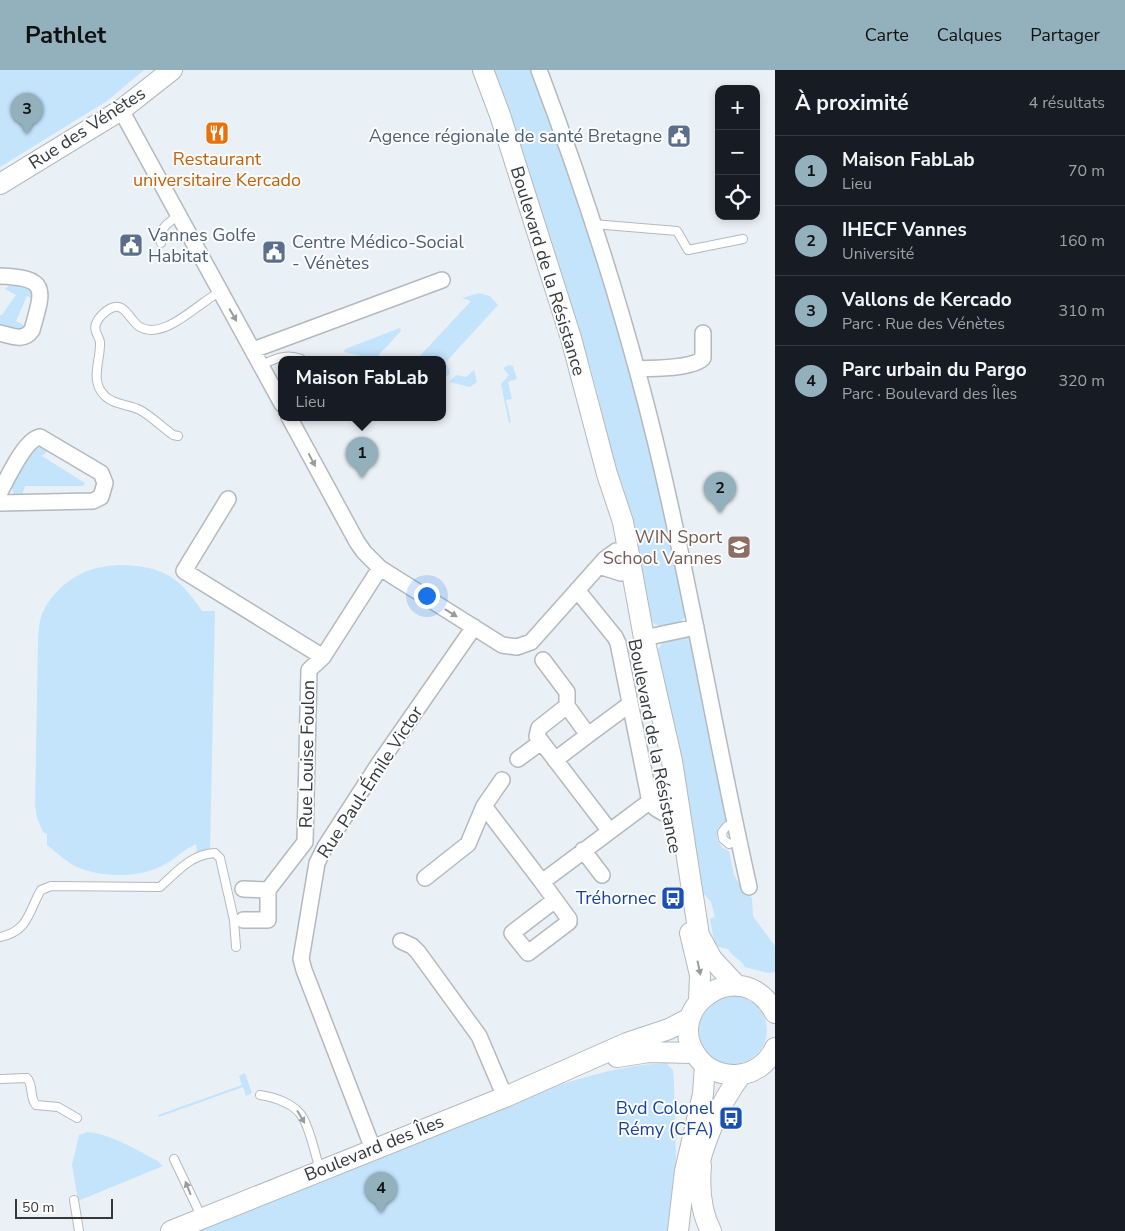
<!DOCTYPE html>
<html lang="fr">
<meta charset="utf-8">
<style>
body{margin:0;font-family:"Nunito Sans",sans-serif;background:#20242c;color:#f1f3f6}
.controls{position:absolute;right:15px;top:15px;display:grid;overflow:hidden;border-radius:10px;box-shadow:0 2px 8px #0003}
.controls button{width:45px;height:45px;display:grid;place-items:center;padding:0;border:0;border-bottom:1px solid #363941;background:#171b24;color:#f1f3f6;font:25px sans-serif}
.scale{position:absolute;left:15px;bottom:12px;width:98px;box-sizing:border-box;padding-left:5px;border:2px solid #36383a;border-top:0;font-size:14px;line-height:18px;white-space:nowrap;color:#36383a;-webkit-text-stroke:4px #fcfdfe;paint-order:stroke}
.you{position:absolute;left:426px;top:525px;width:18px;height:18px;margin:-12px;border:4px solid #fff;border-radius:50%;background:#1a73e8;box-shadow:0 0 0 8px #1a73e833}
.badge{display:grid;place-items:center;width:32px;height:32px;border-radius:50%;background:#93b1bc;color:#111;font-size:16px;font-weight:700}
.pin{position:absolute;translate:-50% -41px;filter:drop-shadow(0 1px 2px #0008)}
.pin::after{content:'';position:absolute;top:26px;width:18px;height:15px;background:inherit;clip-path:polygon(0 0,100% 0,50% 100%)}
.popup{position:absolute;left:278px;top:286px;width:168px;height:65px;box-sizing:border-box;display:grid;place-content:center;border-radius:10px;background:#171b24;filter:drop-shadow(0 1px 4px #0005);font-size:16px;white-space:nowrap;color:#9ea1a6}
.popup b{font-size:19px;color:#f1f3f6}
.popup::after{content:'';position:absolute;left:50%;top:100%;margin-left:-10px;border:10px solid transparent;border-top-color:#171b24}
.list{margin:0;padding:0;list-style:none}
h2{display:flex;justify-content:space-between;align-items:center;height:65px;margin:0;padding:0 20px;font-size:21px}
h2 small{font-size:16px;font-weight:400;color:#9ea1a6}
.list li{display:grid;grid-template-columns:32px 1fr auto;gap:15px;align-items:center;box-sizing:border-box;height:70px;padding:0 20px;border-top:1px solid #363941}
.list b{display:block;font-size:19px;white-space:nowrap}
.list p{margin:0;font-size:16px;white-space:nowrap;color:#9ea1a6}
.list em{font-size:16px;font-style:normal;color:#9ea1a6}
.icon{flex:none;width:28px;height:28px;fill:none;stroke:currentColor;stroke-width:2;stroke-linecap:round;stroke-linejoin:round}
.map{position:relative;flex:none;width:775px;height:1161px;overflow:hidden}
header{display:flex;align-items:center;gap:30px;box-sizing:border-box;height:70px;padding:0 25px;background:#93b1bc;color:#111}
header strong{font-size:24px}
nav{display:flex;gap:28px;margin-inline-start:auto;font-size:18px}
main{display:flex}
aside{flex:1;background:#171b24}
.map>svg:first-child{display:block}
.green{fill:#c4e4fc}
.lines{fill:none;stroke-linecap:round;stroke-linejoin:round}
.lane-casing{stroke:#b3b9be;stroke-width:10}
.street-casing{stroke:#b3b9be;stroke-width:18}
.secondary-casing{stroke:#b3b9be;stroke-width:22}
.lane{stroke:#fff;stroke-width:8}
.street{stroke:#fff;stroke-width:15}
.secondary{stroke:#fff;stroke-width:20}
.oneway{fill:#9a9c9c}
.labels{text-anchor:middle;stroke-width:4;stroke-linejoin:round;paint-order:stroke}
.street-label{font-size:18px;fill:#36383a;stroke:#fcfdfe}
.service-label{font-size:18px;fill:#4e5e75;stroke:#fcfdfe;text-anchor:start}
.food-label{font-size:18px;fill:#c56008;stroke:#fcfdfe}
.education-label{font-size:18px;fill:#785e54;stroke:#fcfdfe;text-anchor:end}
.transit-label{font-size:18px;fill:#164399;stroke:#fcfdfe;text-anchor:end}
</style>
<header>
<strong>Pathlet</strong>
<nav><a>Carte</a><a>Calques</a><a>Partager</a></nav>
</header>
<main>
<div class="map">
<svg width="775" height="1161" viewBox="0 0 775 1161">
<rect width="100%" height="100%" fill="#eaf1f6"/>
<path class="green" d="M0 0H144L107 31 0 97Z
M492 0H532C567 95 599 191 626 289 650 372 668 458 686 543L681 553C667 557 657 560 648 547L621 419 591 299Z
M16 213 33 219 36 231 27 226 16 251 27 257 25 261 0 258V245H2L16 225 5 219 11 214Z
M479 223 490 226 498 235 446 292 450 303 442 310V289H417L471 231 462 228Z
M400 258 401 261 375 289 344 282 345 279Z
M509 295 513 296 517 309 508 312 512 329 506 330 511 352 509 353 501 314 509 305 503 298Z
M474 300 477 312 470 317 449 312 456 305 466 307Z
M42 376 50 379 42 386 85 413 83 416H25L21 428 14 426 11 415 29 382Z
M118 495C162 496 178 505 202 541H215L210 782 197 783 196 774C183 780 173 791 160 797 136 808 103 807 79 798 68 793 57 783 47 775V764L43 762 37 748 35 735 38 570C38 564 39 557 40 551 45 529 67 509 87 501 97 497 108 496 118 495Z
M689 565 727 745V750L718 758 717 770 723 778 729 781 734 805 742 819 752 828 753 846 775 876V902L768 903 745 897C741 889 733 888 728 879L715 876 710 849 715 847 711 832 696 815 656 582 663 572Z
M699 960a34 34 0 1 1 68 0a34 34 0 1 1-68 0Z
M666 993 673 1000 674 1011 676 1090 670 1161H195C277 1128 359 1095 442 1062 513 1033 587 997 666 993Z
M245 1003 252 1023 246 1026 243 1017 159 1047 158 1045 242 1015 239 1006Z
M87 1062C112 1064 136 1080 158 1091L163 1096 78 1131 72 1095 79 1065Z"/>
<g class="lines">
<g class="lane-casing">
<path id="lane" d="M593 154 677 161 688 180 743 169
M161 173 160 163 166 155 178 145
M261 295C275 289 286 283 301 289
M178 366 173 365C162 357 151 346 140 340 128 334 114 335 105 326 89 311 101 290 100 272 99 265 93 262 96 254 98 247 108 238 115 237 126 235 131 252 140 257 165 271 200 231 220 222
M736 756H727L722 762 723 769 729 774 739 771
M0 867C29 861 28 842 41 820L51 816 160 817C177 802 191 784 215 783L220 788 234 850 236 877
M0 1009 27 1008C34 1016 29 1027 36 1035L58 1037 77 1048
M260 1025C274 1027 296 1034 303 1048 311 1062 315 1084 320 1100
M174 1089 202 1148
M74 1130 79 1161"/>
</g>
<g class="street-casing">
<path id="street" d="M539 0C592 140 637 284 669 430 698 559 720 689 749 817
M121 40 282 334
M0 206C50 208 43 220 32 260 24 272 12 266 0 263
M253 280 442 210
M637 299C653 298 693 299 703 288V263
M289 347 357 472 364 482 380 498 502 575 517 577 531 572 605 489 616 481 629 484
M0 422C7 409 25 369 40 367L101 403 105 413 101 427 93 431 0 433
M228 429 184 501 323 587
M599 496 621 503
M577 520 615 567 618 573 648 722C649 738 658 740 672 747
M644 568 696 557
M543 590 567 622V636
M588 665 630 634
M518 689 541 672
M555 690 588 665 567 636 539 658 537 666 609 760
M502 710 484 736 542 812
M583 780 602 805
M425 808 468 774 484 736
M243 819 268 820 305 772 309 600 323 587 380 498
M555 830 512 863 528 883 569 852V849L542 812 649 732 651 723 666 713
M243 850H268V820
M401 871 412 876 418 882 479 966 505 1027
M373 1079 304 900 301 889 317 793 325 777 378 695 474 557"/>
</g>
<g class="secondary-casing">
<path id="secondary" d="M483 0 500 45 571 268 607 404 623 452 644 568 672 691 699 865 712 889 737 916
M0 114 121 40 172 0
M690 863 700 905 699 931
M775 943C742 880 658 939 699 989 708 1000 722 1005 736 1005 754 1004 768 993 775 978
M617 987 649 982 694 983
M701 1095C699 1118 700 1140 711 1161
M696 1107C703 1073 720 1032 741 1005
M171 1161 505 1027 627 973 669 959 690 948
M678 1161 685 1101 703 1024 705 995"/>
</g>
<use href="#lane" class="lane"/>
<use href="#street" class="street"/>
<use href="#secondary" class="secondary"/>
</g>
<defs><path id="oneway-solid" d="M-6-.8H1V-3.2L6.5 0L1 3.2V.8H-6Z" transform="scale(1.25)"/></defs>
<g class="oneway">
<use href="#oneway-solid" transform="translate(233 245) rotate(60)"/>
<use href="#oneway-solid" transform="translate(312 390) rotate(62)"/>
<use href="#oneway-solid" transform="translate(451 543) rotate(32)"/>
<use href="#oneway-solid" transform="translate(699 898) rotate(78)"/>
<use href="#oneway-solid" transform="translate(301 1047) rotate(59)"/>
<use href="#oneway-solid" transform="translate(188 1118) rotate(-112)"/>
</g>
<defs>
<g id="restaurant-square" transform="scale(1.25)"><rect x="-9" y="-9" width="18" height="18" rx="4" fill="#e8710a" stroke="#fcfdfe"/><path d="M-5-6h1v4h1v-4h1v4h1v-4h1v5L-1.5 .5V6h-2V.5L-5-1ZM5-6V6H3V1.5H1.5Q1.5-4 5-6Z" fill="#fff"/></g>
<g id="civic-square" transform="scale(1.25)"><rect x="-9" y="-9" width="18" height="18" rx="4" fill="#5c6f8a" stroke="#fcfdfe"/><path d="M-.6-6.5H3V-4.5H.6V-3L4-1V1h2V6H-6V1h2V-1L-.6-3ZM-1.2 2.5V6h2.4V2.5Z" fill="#fff"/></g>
<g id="university-square" transform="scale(1.25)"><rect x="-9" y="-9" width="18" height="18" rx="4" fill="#8d6e63" stroke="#fcfdfe"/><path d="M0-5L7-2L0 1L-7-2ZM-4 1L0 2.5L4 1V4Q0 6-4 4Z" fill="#fff"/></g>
<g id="bus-square" transform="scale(1.25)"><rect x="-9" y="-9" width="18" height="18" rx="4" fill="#1a4fb4" stroke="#fcfdfe"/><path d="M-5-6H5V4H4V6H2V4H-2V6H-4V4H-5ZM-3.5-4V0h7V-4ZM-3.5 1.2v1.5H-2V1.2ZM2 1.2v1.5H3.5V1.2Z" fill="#fff"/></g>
</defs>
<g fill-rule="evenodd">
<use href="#restaurant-square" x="217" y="63"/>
<use href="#civic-square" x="679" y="66"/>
<use href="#civic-square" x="131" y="175"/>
<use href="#civic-square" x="274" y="182"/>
<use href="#university-square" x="739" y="477"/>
<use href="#bus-square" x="673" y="828"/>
<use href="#bus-square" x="731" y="1048"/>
</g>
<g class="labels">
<g class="street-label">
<text transform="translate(87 58) rotate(-33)" y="6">Rue des Vénètes</text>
<text transform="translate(548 201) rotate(73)" y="6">Boulevard de la Résistance</text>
<text transform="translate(655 676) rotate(79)" y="6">Boulevard de la Résistance</text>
<text transform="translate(307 684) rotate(-89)" y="6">Rue Louise Foulon</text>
<text transform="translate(370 712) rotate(-57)" y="6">Rue Paul-Émile Victor</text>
<text transform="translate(374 1078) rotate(-22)" y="6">Boulevard des Îles</text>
</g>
<g class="service-label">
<text x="662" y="72" text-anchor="end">Agence régionale de santé Bretagne</text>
<text x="148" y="171">Vannes Golfe<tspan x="148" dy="21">Habitat</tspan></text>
<text x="292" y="178">Centre Médico-Social<tspan x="292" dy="21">- Vénètes</tspan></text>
</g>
<g class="food-label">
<text x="217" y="95">Restaurant<tspan x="217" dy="21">universitaire Kercado</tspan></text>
</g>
<g class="education-label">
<text x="722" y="473">WIN Sport<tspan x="722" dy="21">School Vannes</tspan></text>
</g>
<g class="transit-label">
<text x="656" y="834">Tréhornec</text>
<text x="714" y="1044">Bvd Colonel<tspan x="714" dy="21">Rémy (CFA)</tspan></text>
</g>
</g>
</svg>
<div class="controls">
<button>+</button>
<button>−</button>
<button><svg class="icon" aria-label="locate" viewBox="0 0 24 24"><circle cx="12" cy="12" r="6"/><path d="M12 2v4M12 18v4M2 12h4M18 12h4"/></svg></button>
</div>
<div class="scale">50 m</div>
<div class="you"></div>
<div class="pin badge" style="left:362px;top:408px">1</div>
<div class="popup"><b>Maison FabLab</b>Lieu</div>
<div class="pin badge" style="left:720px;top:443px">2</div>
<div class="pin badge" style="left:27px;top:64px">3</div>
<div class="pin badge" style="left:381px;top:1143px">4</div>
</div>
<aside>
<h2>À proximité<small>4 résultats</small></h2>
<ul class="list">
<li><span class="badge">1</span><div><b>Maison FabLab</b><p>Lieu</p></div><em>70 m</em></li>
<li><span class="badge">2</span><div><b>IHECF Vannes</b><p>Université</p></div><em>160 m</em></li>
<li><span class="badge">3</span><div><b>Vallons de Kercado</b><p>Parc · Rue des Vénètes</p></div><em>310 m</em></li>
<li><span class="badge">4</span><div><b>Parc urbain du Pargo</b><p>Parc · Boulevard des Îles</p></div><em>320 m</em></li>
</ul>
</aside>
</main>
